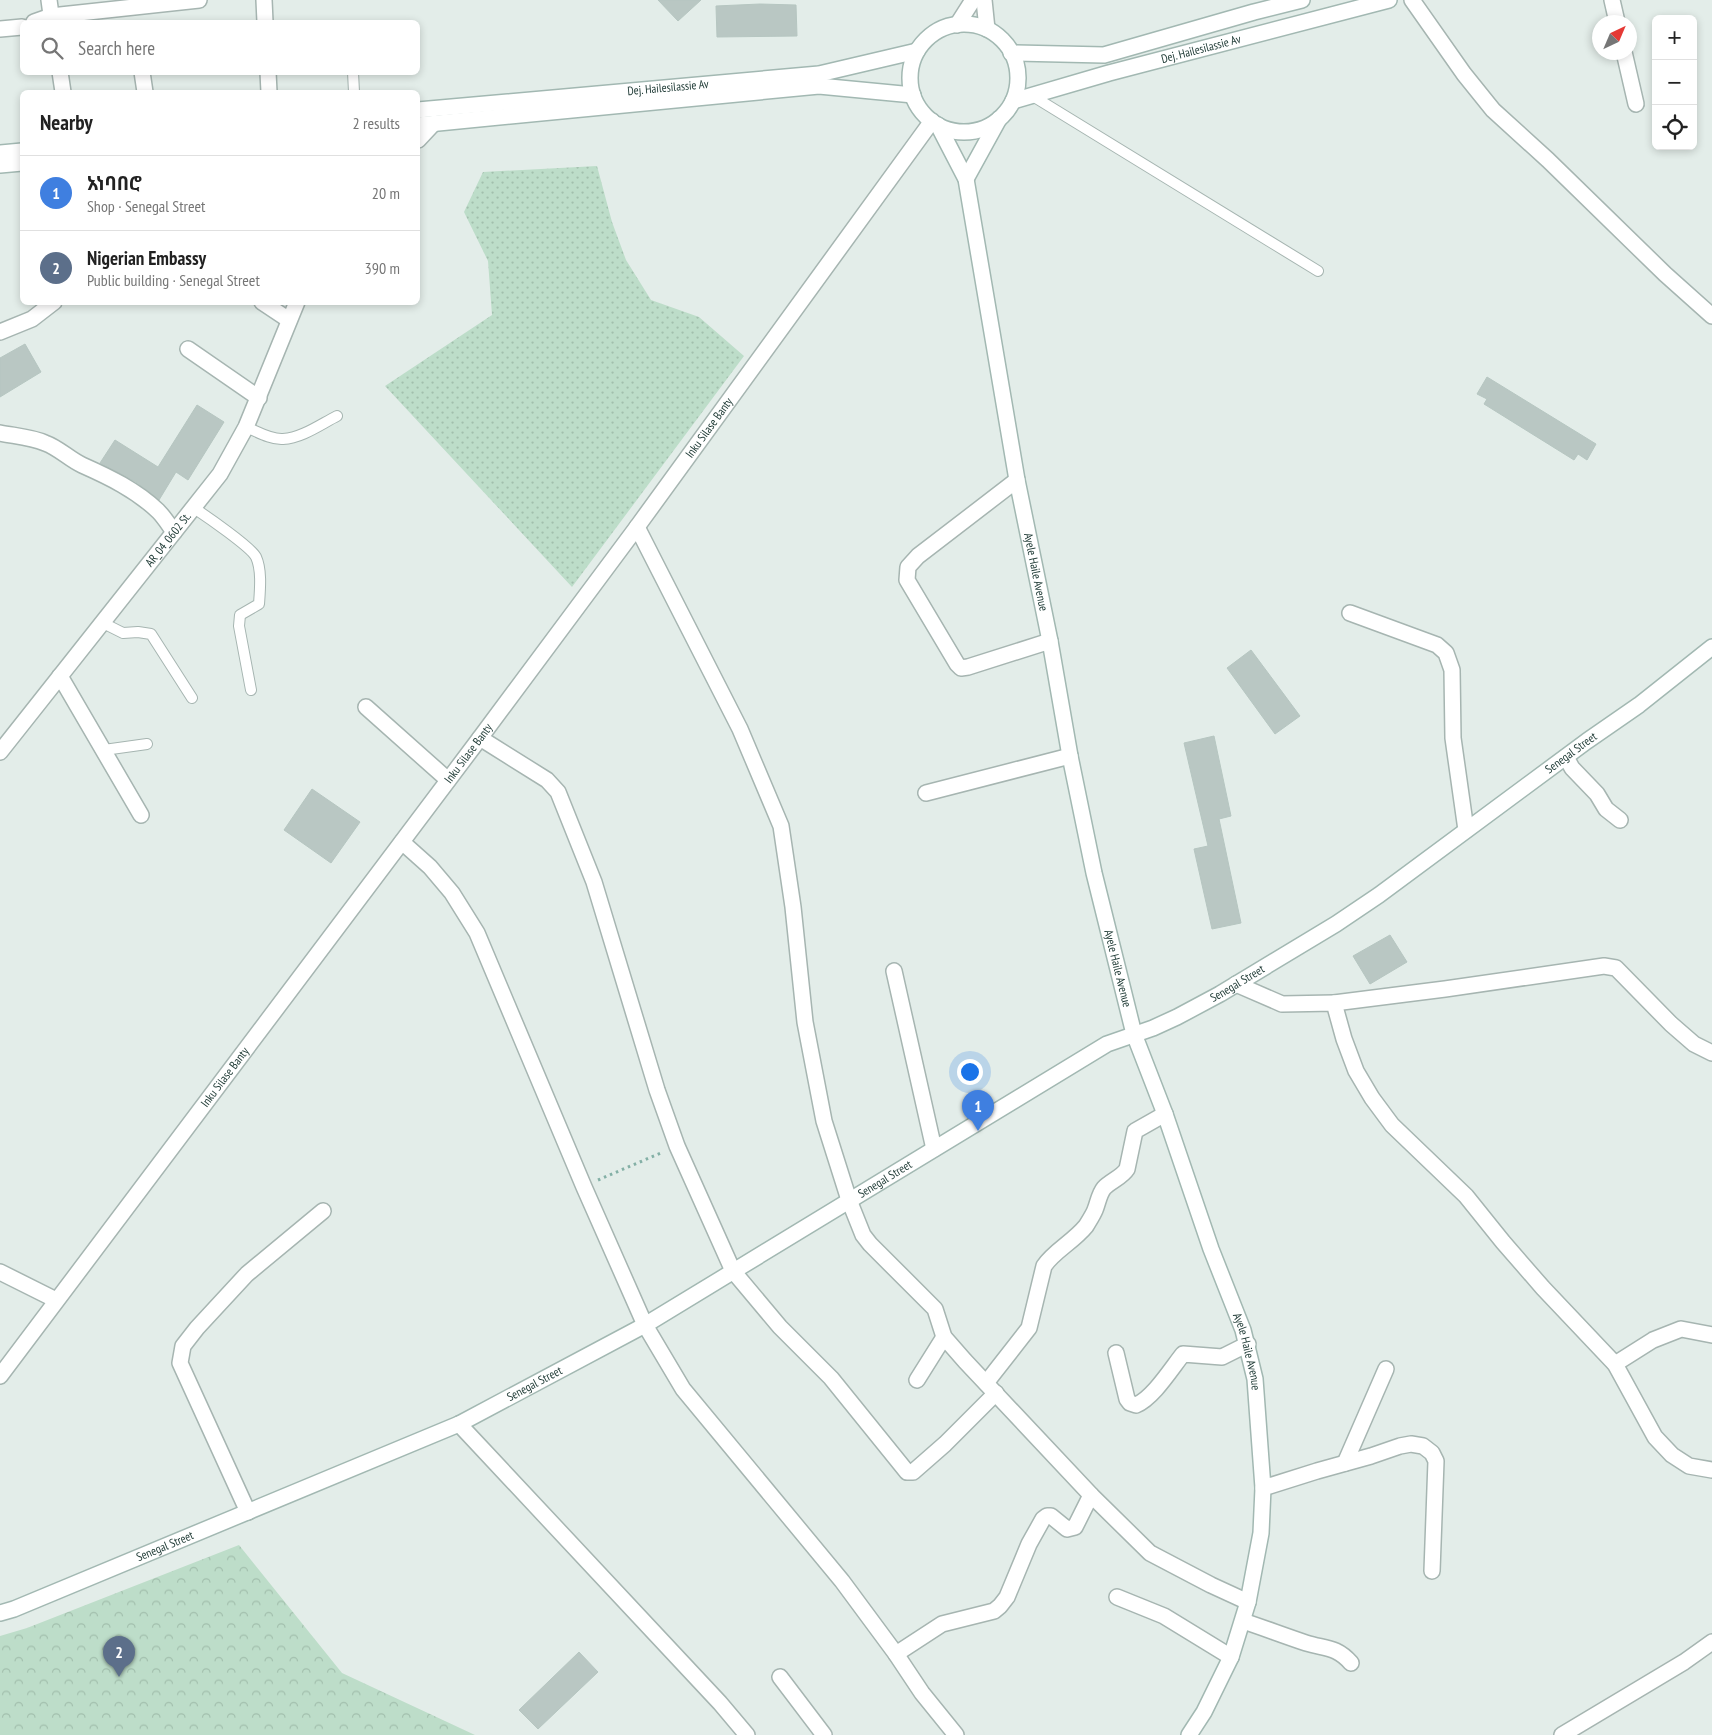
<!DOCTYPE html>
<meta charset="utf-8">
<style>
body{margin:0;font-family:"PT Sans Narrow","Noto Sans Ethiopic",sans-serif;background:#f2f2f2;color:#222}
.controls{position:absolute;right:15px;top:15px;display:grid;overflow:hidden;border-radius:8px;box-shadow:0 2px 8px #0003}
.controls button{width:45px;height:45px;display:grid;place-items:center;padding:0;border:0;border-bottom:1px solid #e0e0e0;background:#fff;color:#222;font:25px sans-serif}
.compass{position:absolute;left:1592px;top:15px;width:45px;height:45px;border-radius:50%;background:#fff;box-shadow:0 2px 8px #0003;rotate:44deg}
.you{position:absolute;left:969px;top:1071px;width:18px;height:18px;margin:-12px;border:4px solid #fff;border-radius:50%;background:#1a73e8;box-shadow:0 0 0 8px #1a73e833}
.badge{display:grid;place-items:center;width:32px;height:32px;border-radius:50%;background:#ea580c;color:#fff;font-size:16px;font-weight:700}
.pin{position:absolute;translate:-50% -41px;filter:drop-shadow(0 1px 2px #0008)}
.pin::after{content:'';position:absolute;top:26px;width:18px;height:15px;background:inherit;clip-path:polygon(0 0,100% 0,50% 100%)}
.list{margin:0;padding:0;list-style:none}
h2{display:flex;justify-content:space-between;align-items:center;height:65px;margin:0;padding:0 20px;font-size:21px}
h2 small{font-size:16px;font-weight:400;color:#767676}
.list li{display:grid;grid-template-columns:32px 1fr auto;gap:15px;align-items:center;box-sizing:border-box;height:75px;padding:0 20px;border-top:1px solid #e0e0e0}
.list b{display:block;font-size:19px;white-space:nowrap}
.list p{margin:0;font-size:16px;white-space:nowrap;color:#767676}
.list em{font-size:16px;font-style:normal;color:#767676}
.icon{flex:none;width:28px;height:28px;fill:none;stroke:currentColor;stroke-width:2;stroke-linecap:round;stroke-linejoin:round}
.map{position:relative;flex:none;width:1712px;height:1735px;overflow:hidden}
.search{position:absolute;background:#fff;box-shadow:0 2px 8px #0003;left:20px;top:20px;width:400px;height:55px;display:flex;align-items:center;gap:12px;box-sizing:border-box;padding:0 18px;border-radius:8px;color:#767676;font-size:19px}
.panel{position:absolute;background:#fff;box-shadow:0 2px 8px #0003;left:20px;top:90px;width:400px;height:215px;border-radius:8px}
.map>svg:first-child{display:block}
.green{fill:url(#green-dots)}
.forest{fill:url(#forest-crowns)}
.building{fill:#b9c7c3;stroke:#b6c6c1}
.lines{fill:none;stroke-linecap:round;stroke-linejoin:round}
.service-casing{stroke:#a6b5b1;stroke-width:12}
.minor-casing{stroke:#a6b5b1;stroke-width:18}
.tertiary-casing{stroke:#a6b5b1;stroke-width:18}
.secondary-casing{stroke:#a2b8b2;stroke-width:18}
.path{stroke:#84b0a6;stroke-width:3;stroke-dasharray:2.5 4;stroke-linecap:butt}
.service{stroke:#fff;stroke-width:10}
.minor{stroke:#fff;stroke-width:15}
.tertiary{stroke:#fff;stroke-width:15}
.secondary{stroke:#fff;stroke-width:15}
.labels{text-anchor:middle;stroke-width:4.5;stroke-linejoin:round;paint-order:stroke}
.street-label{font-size:12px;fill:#233e39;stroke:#f4f9f7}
</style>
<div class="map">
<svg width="1712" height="1735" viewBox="0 0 1712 1735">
<defs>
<pattern id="green-dots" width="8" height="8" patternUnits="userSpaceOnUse" patternTransform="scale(1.25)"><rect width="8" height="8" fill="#bdddc9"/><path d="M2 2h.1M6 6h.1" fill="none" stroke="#a2bfad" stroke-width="1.8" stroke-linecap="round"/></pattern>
<pattern id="forest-crowns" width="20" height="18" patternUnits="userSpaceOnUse" patternTransform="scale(1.25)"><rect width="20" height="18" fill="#bdddc9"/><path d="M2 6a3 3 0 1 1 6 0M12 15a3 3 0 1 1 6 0" fill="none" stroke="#a2bfad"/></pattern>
</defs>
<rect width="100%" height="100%" fill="#e3ede9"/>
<path class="green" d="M597 166 612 222 626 260 651 300 699 317 744 356 572 587 385 386 492 315 488 261 464 212 483 172Z"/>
<path class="forest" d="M239 1545 342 1673 475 1735H0V1636L27 1628Z"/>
<path class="building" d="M658 0H701L678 21Z
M760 4 796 5 797 36 717 37 716 6Z
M25 344 41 372 0 397V358Z
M1487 377 1596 444 1587 460 1578 454 1574 460 1484 404 1487 399 1477 394Z
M197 405 224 422 188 480 176 472 159 500 136 482 100 463 115 440 158 467Z
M1251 650 1300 716 1275 734 1227 668Z
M1214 736 1231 816 1219 819 1241 923 1212 929 1194 849 1208 846 1184 743Z
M312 789 360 822 331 863 284 830Z
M1390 935 1407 962 1370 984 1353 956Z
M579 1652 598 1672 538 1729 519 1710Z"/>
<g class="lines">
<g class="service-casing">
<path id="service" d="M353 72 354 92
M1031 95 1318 271
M246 427C256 431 271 440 283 439 302 438 321 424 337 416
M194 508C206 516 251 547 256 557 262 570 260 590 259 604L240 615 239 626 251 690
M103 623 123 633 138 632 151 634 192 698
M104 750 147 744"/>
</g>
<g class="minor-casing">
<g id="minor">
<path d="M49 0 52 22"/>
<path d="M264 0 265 22"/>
<path d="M984 0 987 29"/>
<path d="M1412 0 1464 74 1493 110 1548 160 1665 274 1712 316"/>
<path d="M1612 0 1617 22"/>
<path d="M34 22 51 16 199 0"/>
<path d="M957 25 973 0"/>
<path d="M0 29 22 27"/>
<path d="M1624 52 1636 104"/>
<path d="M60 72 63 92"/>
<path d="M142 72 145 92"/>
<path d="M268 72 269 92"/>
<path d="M418 140 433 124"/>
<path d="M262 302 289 320"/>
<path d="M0 332 32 319 54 302"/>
<path d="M188 349 259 398"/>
<path d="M0 433C15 436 32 437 45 443 59 448 69 459 82 465 109 477 136 490 158 511 164 517 169 525 174 532"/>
<path d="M1017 480 918 556 908 567 907 580 957 664 961 668 968 667 1050 641"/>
<path d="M637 527 740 729 781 826 793 907 805 1022 824 1121 849 1200 863 1235 870 1244 935 1309 944 1337 965 1361 1091 1495 1150 1553 1211 1585 1248 1602"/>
<path d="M1350 613 1437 645 1446 653 1452 670 1453 738 1466 830"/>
<path d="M60 676 141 815"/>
<path d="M366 707 448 780"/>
<path d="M480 738 547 780 558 792 594 882 657 1090 677 1146 733 1271 780 1327 831 1378 907 1472H913L945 1444 996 1393"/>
<path id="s1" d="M0 752 220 474 246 427 297 302"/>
<path d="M1566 757 1572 768 1597 794 1606 809 1620 820"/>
<path d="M926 793 1070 756"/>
<path d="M402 842 430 867 452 893 477 933 584 1187 645 1325 683 1389 842 1581 896 1654 922 1693 956 1735"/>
<path d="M894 971 934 1149"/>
<path d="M1236 984 1282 1004 1334 1003 1344 1039 1356 1071 1372 1098 1392 1125 1466 1196 1503 1242 1543 1288 1615 1364 1655 1437 1672 1455 1689 1466 1712 1470"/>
<path d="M1334 1003 1445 989 1604 966 1616 968 1671 1024 1694 1044 1712 1053"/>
<path d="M0 1272 56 1300"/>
<path d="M1116 1353 1127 1399 1130 1403 1136 1405C1153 1398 1171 1369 1183 1354L1222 1357 1248 1344"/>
<path d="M1615 1364 1653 1340 1681 1329 1712 1335"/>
<path d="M917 1380 944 1337"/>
<path d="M986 1383 1029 1328 1044 1266C1054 1251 1073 1242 1086 1226 1089 1221 1093 1215 1095 1210 1098 1203 1099 1194 1104 1188 1111 1181 1122 1177 1127 1169L1135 1131 1165 1114"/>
<path d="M459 1424 720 1703 747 1735"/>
<path d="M1345 1463 1386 1369"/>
<path d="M1263 1488 1317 1471 1371 1456 1400 1446 1411 1444 1423 1446 1432 1453 1436 1461 1432 1571"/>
<path d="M248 1512 180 1363 183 1346 197 1328 247 1274 323 1211"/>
<path d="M1117 1597 1164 1616 1231 1657"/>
<path d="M1243 1621C1264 1628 1285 1636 1306 1643 1325 1649 1336 1646 1351 1663"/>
<path d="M896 1654 942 1624 994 1611 1000 1606 1007 1597 1029 1544 1043 1519 1047 1516H1051L1067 1529 1075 1527 1091 1495"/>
<path d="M780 1677 824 1735"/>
<path d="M1562 1735 1684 1662 1712 1642"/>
</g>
</g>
<g class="tertiary-casing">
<g id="tertiary">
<path id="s2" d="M0 1376 480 738 637 527 932 121"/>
</g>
</g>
<g class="secondary-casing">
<g id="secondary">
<circle cx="964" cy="78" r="54"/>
<path d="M1011 53 1104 55 1254 12 1302 0"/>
<path id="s3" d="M1013 101 1109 73 1389 0"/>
<path id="s4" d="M418 110 819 74 917 51"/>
<path d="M418 125 819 86 913 95"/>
<path id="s5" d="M938 125 966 179 1017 480 1050 641 1070 756 1094 873 1134 1034 1165 1114 1211 1249 1243 1330 1255 1379 1263 1488 1261 1533 1248 1602 1231 1657 1204 1712 1189 1735"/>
<path d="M0 153 22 151"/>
<path d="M0 165 22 163"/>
<path d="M966 179 999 119"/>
<path id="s6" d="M0 1613 14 1609 459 1424 645 1325 1107 1044 1153 1028 1177 1017 1220 994 1336 924 1379 895 1587 741 1639 705 1712 647"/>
</g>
</g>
<path class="path" d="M598 1180 663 1152"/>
<use href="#service" class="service"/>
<use href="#minor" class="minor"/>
<use href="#tertiary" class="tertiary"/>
<use href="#secondary" class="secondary"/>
</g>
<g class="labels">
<g class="street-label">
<text dy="4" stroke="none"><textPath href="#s3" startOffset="195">Dej. Hailesilassie Av</textPath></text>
<text dy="4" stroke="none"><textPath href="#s4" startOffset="251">Dej. Hailesilassie Av</textPath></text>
<text dy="4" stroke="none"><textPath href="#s2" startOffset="1184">Inku Silase Banty</textPath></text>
<text dy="4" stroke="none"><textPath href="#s1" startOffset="271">AR_04_0602 St.</textPath></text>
<text dy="4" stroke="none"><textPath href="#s5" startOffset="460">Ayele Haile Avenue</textPath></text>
<text dy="4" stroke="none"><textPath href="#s2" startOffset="779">Inku Silase Banty</textPath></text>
<text dy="4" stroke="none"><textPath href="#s6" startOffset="1798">Senegal Street</textPath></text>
<text dy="4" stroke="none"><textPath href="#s5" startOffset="865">Ayele Haile Avenue</textPath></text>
<text dy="4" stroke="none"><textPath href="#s6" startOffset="1392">Senegal Street</textPath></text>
<text dy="4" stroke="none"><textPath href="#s2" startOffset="374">Inku Silase Banty</textPath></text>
<text dy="4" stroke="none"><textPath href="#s6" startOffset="988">Senegal Street</textPath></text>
<text dy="4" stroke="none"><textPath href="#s5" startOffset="1270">Ayele Haile Avenue</textPath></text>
<text dy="4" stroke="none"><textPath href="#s6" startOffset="582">Senegal Street</textPath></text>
<text dy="4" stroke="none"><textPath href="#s6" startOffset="178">Senegal Street</textPath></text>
</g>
</g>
</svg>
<div class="controls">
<button>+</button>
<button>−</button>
<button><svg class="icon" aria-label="locate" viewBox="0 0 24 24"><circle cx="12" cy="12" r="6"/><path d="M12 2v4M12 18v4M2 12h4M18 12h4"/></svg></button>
</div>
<svg class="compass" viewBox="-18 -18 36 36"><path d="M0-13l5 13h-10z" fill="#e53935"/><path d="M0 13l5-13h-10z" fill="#767676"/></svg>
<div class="you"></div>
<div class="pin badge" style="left:978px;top:1131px;background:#3f7fe0">1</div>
<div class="pin badge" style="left:119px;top:1677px;background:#5c6f8a">2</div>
<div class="search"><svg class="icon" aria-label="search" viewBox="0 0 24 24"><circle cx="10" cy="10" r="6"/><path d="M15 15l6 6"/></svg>Search here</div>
<section class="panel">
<h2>Nearby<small>2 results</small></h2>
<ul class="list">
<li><span class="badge" style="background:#3f7fe0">1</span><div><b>አነባበሮ</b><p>Shop · Senegal Street</p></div><em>20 m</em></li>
<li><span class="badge" style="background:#5c6f8a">2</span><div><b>Nigerian Embassy</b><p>Public building · Senegal Street</p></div><em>390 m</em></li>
</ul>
</section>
</div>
